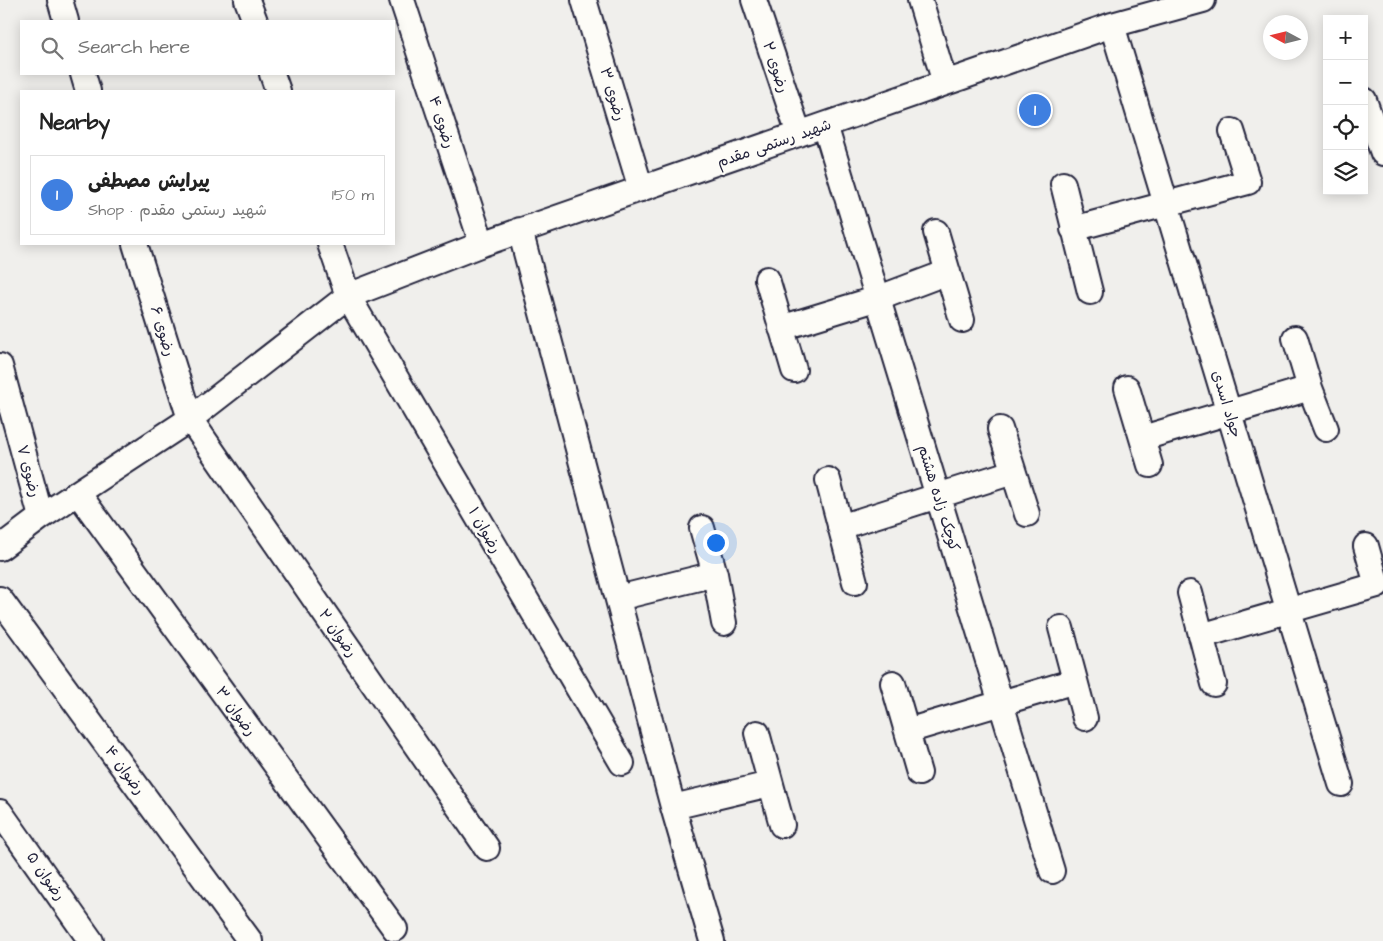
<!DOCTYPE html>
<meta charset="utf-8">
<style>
body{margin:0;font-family:"Architects Daughter","Playpen Sans Arabic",sans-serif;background:#f2f2f2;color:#222}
.controls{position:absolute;right:15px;top:15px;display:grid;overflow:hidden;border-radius:0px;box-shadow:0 2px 12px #0003}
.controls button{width:45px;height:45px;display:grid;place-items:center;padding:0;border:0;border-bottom:1px solid #e0e0e0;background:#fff;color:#222;font:25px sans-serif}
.compass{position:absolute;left:1263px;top:15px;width:45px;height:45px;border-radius:50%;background:#fff;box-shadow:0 2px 12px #0003;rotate:277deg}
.you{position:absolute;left:715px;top:542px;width:18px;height:18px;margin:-12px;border:4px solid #fff;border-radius:50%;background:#1a73e8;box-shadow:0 0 0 8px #1a73e833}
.badge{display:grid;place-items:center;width:32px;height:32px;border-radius:50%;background:#0b8043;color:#fff;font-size:16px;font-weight:700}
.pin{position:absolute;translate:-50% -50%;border:2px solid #fff;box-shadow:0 1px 5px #0006}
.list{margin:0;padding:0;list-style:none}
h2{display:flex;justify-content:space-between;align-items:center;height:65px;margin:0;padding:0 20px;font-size:21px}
h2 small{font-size:16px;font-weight:400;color:#767676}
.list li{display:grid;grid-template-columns:32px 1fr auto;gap:15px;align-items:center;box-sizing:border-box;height:80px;margin:0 10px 10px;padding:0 10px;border:1px solid #e0e0e0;border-radius:0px}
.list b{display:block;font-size:19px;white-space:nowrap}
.list p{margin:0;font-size:16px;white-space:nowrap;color:#767676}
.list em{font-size:16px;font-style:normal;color:#767676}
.icon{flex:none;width:28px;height:28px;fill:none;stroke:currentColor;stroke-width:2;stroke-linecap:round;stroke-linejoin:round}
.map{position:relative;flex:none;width:1383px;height:941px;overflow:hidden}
.search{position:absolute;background:#fff;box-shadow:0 2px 12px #0003;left:20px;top:20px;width:375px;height:55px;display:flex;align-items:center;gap:12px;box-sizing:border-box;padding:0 18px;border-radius:0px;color:#767676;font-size:19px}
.panel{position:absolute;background:#fff;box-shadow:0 2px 12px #0003;left:20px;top:90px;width:375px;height:155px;border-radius:0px}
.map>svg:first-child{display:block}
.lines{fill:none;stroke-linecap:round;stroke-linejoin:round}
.minor-casing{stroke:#22223b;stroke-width:28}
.minor{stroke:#fdfcf7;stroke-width:24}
.labels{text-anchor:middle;stroke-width:4.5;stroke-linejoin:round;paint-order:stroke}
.street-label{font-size:15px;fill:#22223b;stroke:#fdfcf7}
</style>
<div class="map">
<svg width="1383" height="941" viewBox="0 0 1383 941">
<rect width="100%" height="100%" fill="#f0efec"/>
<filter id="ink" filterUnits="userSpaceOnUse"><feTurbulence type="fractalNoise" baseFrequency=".02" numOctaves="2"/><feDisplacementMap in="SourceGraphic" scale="10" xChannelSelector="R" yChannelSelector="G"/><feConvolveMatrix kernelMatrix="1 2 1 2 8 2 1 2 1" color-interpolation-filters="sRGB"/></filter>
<g filter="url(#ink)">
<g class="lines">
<g class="minor-casing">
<path id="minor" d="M60 0 66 21
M247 0 255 21
M402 0 482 244
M584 0 641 189
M754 0 799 134
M920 0 945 83
M1112 25 1341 784
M83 74 88 91
M272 74 278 91
M1364 100 1383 153
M825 125 1052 871
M1063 184 1090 292
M1073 229 1248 182 1232 131
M520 230 673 807 712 941
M936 232 962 320
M135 244 190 419 487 848
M330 244 348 296 622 763
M767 279 794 370
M781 328 879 298 948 272
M1295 338 1310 388 1326 429
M0 366 41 517
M1127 388 1150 465
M1000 429 1027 514
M1143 438 1310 388
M828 480 855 582
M78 493 395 929
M840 527 1013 472
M702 528 715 574 724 623
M0 548 41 517 190 419 348 296 482 244 1112 25 1203 0
M1190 593 1214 684
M618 598 715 574
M0 599 250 941
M1061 628 1085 718
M1201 636 1377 585 1366 546
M893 683 919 773
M907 731 1075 681
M757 733 782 825
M673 807 770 784
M0 812 91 941"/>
</g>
<use href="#minor" class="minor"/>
</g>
</g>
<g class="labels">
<g class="street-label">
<text transform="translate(776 67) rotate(72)" y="5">رضوی ۲</text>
<text transform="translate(613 94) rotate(73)" y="5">رضوی ۳</text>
<text transform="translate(442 122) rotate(72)" y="5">رضوی ۴</text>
<text transform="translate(774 143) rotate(-19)" y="5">شهید رستمی مقدم</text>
<text transform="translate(163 331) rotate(73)" y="5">رضوی ۶</text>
<text transform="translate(1227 404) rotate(73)" y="5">جواد اسدی</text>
<text transform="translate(29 471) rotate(75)" y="5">رضوی ۷</text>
<text transform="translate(939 498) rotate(73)" y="5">کوچک زاده هشتم</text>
<text transform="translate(485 530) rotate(60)" y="5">رضوان ۱</text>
<text transform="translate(338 633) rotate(55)" y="5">رضوان ۲</text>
<text transform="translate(236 711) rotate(54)" y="5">رضوان ۳</text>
<text transform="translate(125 770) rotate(54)" y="5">رضوان ۴</text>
<text transform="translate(46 876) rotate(55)" y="5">رضوان ۵</text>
</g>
</g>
</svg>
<div class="controls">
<button>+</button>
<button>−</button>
<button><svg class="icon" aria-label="locate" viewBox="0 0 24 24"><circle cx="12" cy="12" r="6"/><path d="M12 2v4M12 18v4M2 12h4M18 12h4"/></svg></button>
<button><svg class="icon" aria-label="layers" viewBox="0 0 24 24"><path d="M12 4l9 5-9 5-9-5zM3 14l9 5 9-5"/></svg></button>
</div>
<svg class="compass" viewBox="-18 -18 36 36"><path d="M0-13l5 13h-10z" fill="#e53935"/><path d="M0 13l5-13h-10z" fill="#767676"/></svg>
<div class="you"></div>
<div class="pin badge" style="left:1035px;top:110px;background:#3f7fe0">1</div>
<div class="search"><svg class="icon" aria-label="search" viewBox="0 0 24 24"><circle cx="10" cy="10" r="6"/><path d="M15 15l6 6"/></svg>Search here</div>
<section class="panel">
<h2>Nearby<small></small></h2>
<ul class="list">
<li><span class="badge" style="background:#3f7fe0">1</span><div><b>پیرایش مصطفی</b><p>Shop · شهید رستمی مقدم</p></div><em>150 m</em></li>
</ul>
</section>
</div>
